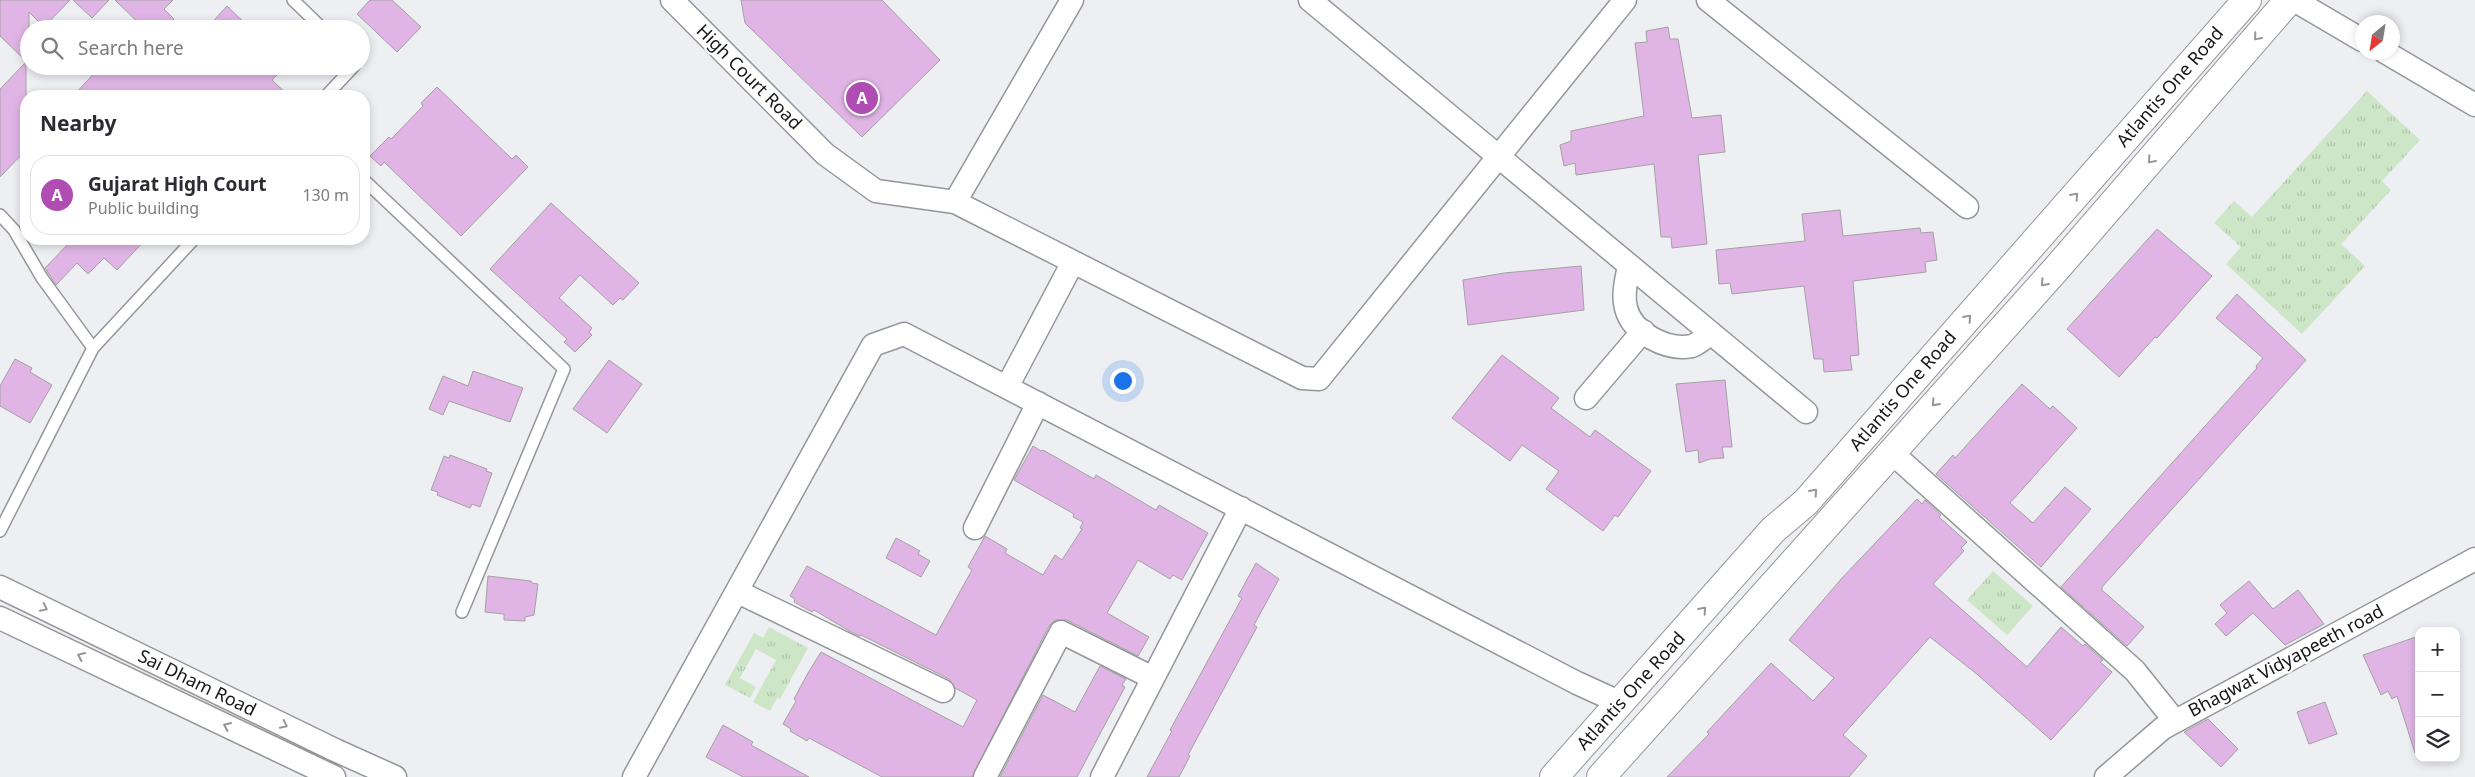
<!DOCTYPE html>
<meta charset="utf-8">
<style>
body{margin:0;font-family:"Noto Sans",sans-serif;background:#f2f2f3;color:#2b2b33}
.controls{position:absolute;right:15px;bottom:15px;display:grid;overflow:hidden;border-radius:10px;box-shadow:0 2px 8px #0003}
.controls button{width:45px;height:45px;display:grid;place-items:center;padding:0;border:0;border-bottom:1px solid #e1e1e2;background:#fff;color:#2b2b33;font:25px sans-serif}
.compass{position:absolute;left:2355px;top:15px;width:45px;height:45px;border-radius:50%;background:#fff;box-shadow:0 2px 8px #0003;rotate:210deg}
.you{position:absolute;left:1122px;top:380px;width:18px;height:18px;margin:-12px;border:4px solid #fff;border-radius:50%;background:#1a73e8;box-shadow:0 0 0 8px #1a73e833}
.badge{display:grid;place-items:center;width:32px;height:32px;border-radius:50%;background:#b04db3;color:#fff;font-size:16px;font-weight:700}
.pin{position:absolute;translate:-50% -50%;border:2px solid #fff;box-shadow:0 1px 5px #0006}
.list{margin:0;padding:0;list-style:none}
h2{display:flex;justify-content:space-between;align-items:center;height:65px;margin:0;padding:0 20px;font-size:21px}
h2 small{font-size:16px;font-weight:400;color:#7c7c81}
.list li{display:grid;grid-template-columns:32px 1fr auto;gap:15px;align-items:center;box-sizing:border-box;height:80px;margin:0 10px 10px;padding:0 10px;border:1px solid #e1e1e2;border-radius:20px}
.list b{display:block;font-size:19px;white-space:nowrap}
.list p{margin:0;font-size:16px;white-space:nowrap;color:#7c7c81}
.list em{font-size:16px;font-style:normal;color:#7c7c81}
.icon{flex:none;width:28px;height:28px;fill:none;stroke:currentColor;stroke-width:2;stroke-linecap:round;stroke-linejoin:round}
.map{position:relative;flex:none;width:2475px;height:777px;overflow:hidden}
.search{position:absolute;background:#fff;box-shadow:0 2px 8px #0003;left:20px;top:20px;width:350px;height:55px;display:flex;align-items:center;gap:12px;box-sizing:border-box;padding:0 18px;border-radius:28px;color:#7c7c81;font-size:19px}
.panel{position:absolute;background:#fff;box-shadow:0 2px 8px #0003;left:20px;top:90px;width:350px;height:155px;border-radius:20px}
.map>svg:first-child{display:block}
.grass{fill:url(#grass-tufts)}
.building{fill:#e0b5e6;stroke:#a4a1a4}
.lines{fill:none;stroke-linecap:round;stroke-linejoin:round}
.service-casing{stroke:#959699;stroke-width:14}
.minor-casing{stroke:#959699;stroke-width:25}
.tertiary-casing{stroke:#959699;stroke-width:30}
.service{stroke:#fff;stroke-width:11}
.minor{stroke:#fff;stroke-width:22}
.tertiary{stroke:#fff;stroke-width:28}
.oneway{stroke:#969697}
.labels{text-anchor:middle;stroke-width:4.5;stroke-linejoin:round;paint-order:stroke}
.street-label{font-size:18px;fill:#161618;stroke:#fff}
</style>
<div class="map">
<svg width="2475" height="777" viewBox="0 0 2475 777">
<defs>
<pattern id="grass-tufts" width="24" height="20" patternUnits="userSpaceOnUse" patternTransform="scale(1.25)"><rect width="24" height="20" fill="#cce6c7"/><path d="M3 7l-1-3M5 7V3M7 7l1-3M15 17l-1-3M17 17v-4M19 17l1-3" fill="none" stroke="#aec5aa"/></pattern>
</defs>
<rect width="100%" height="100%" fill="#eeeff3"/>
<path class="grass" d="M2367 91 2420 140 2382 181 2391 190 2341 244 2365 266 2302 334 2226 264 2241 247 2214 223 2234 201 2252 217Z
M1993 571 2033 606 2007 635 1967 600Z
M769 627 808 648 780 699 777 698 770 711 753 702 776 660 756 649 740 678 756 687 750 698 725 685 754 633 763 638Z"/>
<path class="building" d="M0 0H70L44 27 29 12V64L0 36Z
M73 0H109L92 18Z
M115 0H173L164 9 174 19 165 29H145Z
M370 0H392L421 27 397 52 357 14Z
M741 0H882L940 60 862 137 745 23Z
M227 6 251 29H206Z
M1668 27 1670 39H1678L1692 118 1721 115 1725 152 1698 155 1707 244 1672 248 1671 237H1661L1654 164 1576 175 1575 163 1564 166 1560 145 1571 141V131L1644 116 1635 43 1647 42 1646 31Z
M26 62V150L0 177V89Z
M101 66H286L272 80 289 96H73Z
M437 87 512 159 516 155 528 167 461 236 384 162 381 166 370 156 389 137 391 139 397 133 423 106 421 103Z
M551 203 639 283 623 300 620 298 613 305 580 275 559 298 592 328 589 332 592 335 575 352 564 342 567 339 490 269Z
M1840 210 1843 236 1920 228 1921 233 1933 232 1937 260 1925 262 1926 272 1853 281 1859 355 1850 356 1852 370 1824 372 1823 359H1814L1804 286 1732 294 1730 283 1719 284 1716 250 1805 241 1802 214Z
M2157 229 2212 276 2157 338 2155 337 2119 377 2067 329Z
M73 239H146L117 270 104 258 88 274 77 263 56 285 45 268Z
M1581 266 1584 310 1468 325 1463 280 1504 273Z
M2237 294 2306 360 2102 587V590L2144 627 2127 646 2061 587 2257 368 2256 366 2263 358 2216 318Z
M1502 355 1559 398 1551 408 1590 437 1595 430 1651 471 1618 517 1615 515 1603 531 1546 489 1559 471 1522 445 1510 461 1452 418Z
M15 359 32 368 30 372 52 385 30 423 0 406V386Z
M609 360 642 384 607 433 573 409Z
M473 371 523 388 510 422 449 401 443 415 429 409 443 376 468 386Z
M1725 380 1732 447H1722L1724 458 1710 459 1699 463 1698 450 1686 452 1676 384Z
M2022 384 2050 409 2053 406 2077 428 2010 503 2033 523 2065 487 2091 509 2041 567 1936 474 1953 455 1955 458Z
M1033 446 1041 451 1043 450 1094 479 1096 475 1156 510 1159 505 1208 533 1182 580 1173 575 1170 579 1138 560 1107 613 1149 637 1138 656 1067 620H1055L1049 626 972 777H882L809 738 807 741 790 731 791 729 783 724 796 701 794 699 808 673 821 652 963 727 977 700 955 688 949 679 861 635 860 636 851 632 814 610 812 612 794 602 795 599 790 596 807 566 936 635 972 570 968 567 985 536 1007 549 1005 553 1043 575 1055 555 1062 560 1082 529 1080 528 1083 522 1073 517 1074 514 1014 480Z
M450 455 487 469 486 471 492 473 480 507 472 504 470 508 437 495 438 492 431 490 444 456 449 458Z
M1917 499 1922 504 1925 500 1941 515 1939 517 1967 542 1961 548 1964 551 1933 584 2027 667 2061 627 2083 646 2085 644 2103 660 2100 662 2112 672 2085 703 2051 740 1978 675 1930 637 1843 735 1867 756 1849 777H1667L1709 734 1707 732 1771 663 1813 701 1834 678 1789 640 1842 578Z
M896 538 920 551 918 554 930 561 921 577 886 558Z
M1256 563 1279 579 1254 625 1257 627 1188 755 1190 756 1179 777H1147L1172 731 1170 730 1242 598 1238 596Z
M488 576 531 581 532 583 538 584 534 615 525 617V621L504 620V614L485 612Z
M2249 581 2273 609 2298 590 2324 624 2285 645 2253 613 2226 636 2215 624 2227 613 2220 605Z
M2419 636V752L2415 753 2397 696 2392 699 2388 691 2381 695 2363 655Z
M1100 666 1126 679 1122 685 1125 687 1077 777H1000L1043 695 1075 712Z
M2325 702 2337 734 2309 744 2297 712Z
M2208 719 2238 749 2221 767 2184 732Z
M723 725 753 742 751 745 809 777H743L706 757Z"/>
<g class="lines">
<g class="service-casing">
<path id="service" d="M293 0 323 29
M326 96 354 66
M364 180 564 369 462 612
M0 215 14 230 42 278 93 348
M0 531 93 348 194 239"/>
</g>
<g class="minor-casing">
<path id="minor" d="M672 0 825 154 876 191 955 202 1302 378 1319 379 1625 0
M1310 0 1806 412
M1708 0 1967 207
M2294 0 2362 40
M2385 52 2475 105
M955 202 1072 0
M1629 265C1627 278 1622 294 1626 308 1632 333 1667 351 1692 346 1698 344 1706 337 1711 333
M1007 387 1073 262
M1586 398 1643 331
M1891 452 2135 671 2175 721
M975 528 1038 403
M0 587 335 750 395 777
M738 592 943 691
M0 618 334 777
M634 777 873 345 904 334 1577 683 1621 703
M985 777 1061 632 1153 678
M1102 777 1241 508
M2106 777 2163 728 2475 559"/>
</g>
<g class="tertiary-casing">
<path id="tertiary" d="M1554 777 1773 530 1806 502 2247 0
M1601 777 2057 268 2289 0"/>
</g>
<use href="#service" class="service"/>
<use href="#minor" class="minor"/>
<use href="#tertiary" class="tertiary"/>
</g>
<defs><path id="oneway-chevron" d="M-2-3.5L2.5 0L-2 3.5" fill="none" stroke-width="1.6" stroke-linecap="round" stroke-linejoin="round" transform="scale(1.25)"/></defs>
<g class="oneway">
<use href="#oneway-chevron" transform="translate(2257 37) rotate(131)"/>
<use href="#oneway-chevron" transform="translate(2151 160) rotate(131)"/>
<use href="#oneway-chevron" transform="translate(2075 196) rotate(-49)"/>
<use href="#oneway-chevron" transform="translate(2044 283) rotate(132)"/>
<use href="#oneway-chevron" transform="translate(1968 318) rotate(-49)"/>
<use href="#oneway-chevron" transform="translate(1935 403) rotate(132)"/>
<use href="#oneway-chevron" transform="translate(1814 492) rotate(-49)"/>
<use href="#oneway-chevron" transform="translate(44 608) rotate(26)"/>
<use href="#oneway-chevron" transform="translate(1703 610) rotate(-49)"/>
<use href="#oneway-chevron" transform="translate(81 656) rotate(-155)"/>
<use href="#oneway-chevron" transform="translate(284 725) rotate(26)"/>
<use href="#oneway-chevron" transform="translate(227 726) rotate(-155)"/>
</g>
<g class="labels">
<g class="street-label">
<text transform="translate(749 77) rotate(45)" y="6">High Court Road</text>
<text transform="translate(2170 87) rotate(-49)" y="6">Atlantis One Road</text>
<text transform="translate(1903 391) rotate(-49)" y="6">Atlantis One Road</text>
<text transform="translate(2286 661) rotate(-28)" y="6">Bhagwat Vidyapeeth road</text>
<text transform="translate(197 683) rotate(26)" y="6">Sai Dham Road</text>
<text transform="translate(1631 691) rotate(-48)" y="6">Atlantis One Road</text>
</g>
</g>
</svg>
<div class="controls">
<button>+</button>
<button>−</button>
<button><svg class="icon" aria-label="layers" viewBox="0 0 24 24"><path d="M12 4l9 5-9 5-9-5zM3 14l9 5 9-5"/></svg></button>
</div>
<svg class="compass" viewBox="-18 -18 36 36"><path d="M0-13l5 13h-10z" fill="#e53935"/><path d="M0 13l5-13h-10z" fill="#7c7c81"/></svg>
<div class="you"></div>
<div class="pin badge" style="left:862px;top:98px">A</div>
<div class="search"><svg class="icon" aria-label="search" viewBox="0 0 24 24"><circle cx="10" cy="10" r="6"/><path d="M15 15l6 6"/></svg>Search here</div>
<section class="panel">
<h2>Nearby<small></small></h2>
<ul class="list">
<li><span class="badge">A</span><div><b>Gujarat High Court</b><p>Public building</p></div><em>130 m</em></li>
</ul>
</section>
</div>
